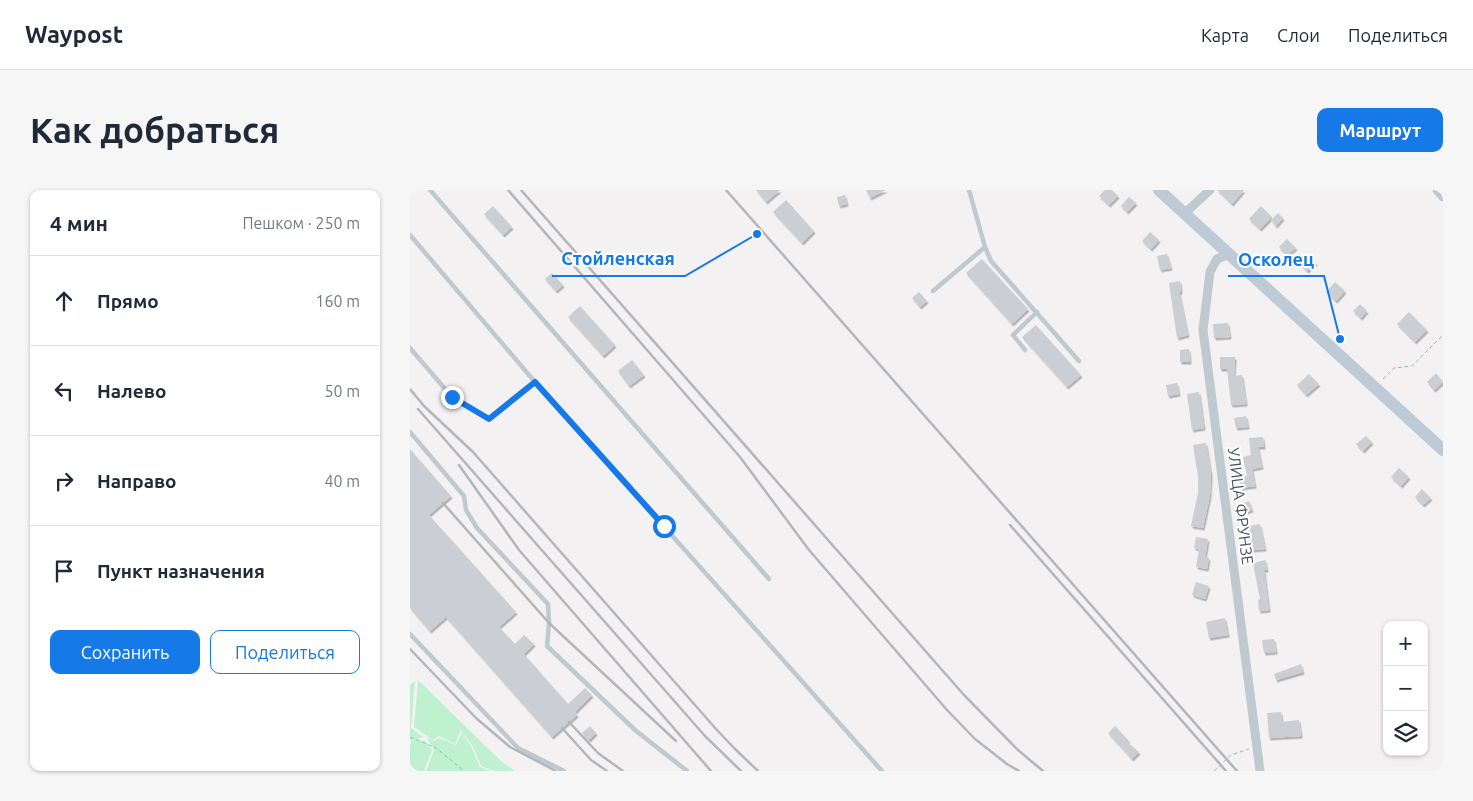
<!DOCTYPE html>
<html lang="ru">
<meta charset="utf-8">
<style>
body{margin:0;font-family:Ubuntu,sans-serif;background:#f6f6f7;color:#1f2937}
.controls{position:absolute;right:15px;bottom:15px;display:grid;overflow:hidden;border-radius:10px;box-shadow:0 1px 4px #0004}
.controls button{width:45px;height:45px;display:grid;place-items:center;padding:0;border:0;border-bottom:1px solid #e0e1e3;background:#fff;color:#1f2937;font:25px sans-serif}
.stop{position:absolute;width:15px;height:15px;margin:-11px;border:4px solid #1679e8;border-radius:50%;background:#fff}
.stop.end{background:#1679e8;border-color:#fff;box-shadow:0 1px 5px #0008}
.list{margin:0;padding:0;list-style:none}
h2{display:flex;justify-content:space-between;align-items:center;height:65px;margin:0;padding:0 20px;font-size:21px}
h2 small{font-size:16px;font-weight:400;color:#747a83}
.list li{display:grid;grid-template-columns:32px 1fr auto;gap:15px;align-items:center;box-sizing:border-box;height:90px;padding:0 20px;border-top:1px solid #e0e1e3}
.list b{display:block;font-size:19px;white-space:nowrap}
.list em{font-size:16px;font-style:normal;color:#747a83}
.actions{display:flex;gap:10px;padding:15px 20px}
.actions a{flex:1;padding:11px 0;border:1px solid #1679e8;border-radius:10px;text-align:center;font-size:18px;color:#1679e8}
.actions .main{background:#1679e8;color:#fff}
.icon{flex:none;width:28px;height:28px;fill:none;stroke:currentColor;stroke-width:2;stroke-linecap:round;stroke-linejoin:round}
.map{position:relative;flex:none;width:1033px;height:581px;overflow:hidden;border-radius:10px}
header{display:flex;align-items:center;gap:30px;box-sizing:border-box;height:70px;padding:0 25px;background:#fff;border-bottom:1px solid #e0e1e3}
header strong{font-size:24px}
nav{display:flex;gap:28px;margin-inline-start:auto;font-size:18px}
.intro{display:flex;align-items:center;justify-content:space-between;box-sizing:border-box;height:120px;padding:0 30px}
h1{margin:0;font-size:35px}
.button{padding:12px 22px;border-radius:10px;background:#1679e8;color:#fff;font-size:18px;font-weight:700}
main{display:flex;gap:30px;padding:0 30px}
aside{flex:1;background:#fff;border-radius:10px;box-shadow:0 1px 4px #0004}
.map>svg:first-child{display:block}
.green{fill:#bff1d1}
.building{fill:#cbced3;filter:url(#shadow)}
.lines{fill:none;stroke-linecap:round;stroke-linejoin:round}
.path{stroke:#76cfa0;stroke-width:1;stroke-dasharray:4 2.5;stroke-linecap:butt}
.service{stroke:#bec9d0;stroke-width:4.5}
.minor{stroke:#bec9d0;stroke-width:9}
.secondary{stroke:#becad5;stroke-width:12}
.rail{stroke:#b3b6bb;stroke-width:2.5}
.route{stroke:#1679e8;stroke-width:6}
.labels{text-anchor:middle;stroke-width:4;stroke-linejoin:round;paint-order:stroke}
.street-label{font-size:16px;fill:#48555f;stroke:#fff}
.leader{fill:none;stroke:#1679e8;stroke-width:2}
.callout-dot{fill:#1679e8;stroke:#fff;stroke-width:2}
.callout-label{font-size:18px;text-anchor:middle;font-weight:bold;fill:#1679e8;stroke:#fff;stroke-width:4;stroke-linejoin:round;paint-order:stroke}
</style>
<header>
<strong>Waypost</strong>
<nav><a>Карта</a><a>Слои</a><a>Поделиться</a></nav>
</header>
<div class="intro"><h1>Как добраться</h1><a class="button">Маршрут</a></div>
<main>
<aside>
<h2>4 мин<small>Пешком · 250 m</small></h2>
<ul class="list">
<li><svg class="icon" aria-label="ahead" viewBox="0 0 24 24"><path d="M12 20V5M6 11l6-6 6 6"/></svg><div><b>Прямо</b></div><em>160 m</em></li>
<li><svg class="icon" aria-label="left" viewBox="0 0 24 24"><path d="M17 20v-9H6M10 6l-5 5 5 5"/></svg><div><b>Налево</b></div><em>50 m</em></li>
<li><svg class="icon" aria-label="right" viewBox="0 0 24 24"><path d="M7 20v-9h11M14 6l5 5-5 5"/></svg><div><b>Направо</b></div><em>40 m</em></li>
<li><svg class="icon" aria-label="arrive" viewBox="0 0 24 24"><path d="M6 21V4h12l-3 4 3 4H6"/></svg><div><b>Пункт назначения</b></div></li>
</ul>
<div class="actions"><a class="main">Сохранить</a><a>Поделиться</a></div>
</aside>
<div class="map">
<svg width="1033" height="581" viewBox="0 0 1033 581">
<defs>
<filter id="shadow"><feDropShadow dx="1.5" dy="2.5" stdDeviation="0" flood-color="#0004"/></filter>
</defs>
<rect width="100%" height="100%" fill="#f3f1f1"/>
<path class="green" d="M8 490 92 572 105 581H84L71 576 63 557 51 540 45 554 29 546 23 550 4 537Z
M5 491 1 538 13 547 4 550 15 551 22 560 14 581H0V555L2 550 0 551V495Z
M52 542 62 558 70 577 80 581H16L24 560 16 547 24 551 29 548 46 555Z"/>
<path class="building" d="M346 0H370L356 12Z
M456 0H476L460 8Z
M695 0H702L708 6 699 15 689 6Z
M807 0H834L822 14Z
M435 5 437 14 429 16 427 7Z
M719 7 726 13 717 22 711 16Z
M376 10 404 41 392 53 363 22Z
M83 16 102 37 93 45 74 24Z
M851 16 862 27 850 39 839 29Z
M868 23 873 28 866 36 861 30Z
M740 42 749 50 741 59 732 51Z
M877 49 886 58 877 65 869 57Z
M757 64 761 78 750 80 747 66Z
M898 64 906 73 897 81 889 73Z
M572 69 618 119 602 134 556 83Z
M142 83 153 95 146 101 135 89Z
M770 91 771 102H769L778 145 767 148 759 93Z
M925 92 935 101 926 111 916 102Z
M509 102 517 111 510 117 502 108Z
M950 114 957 121 951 128 943 121Z
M170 116 205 155 193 166 158 127Z
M999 122 1017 140 1005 152 987 134Z
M818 133 820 147 804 148 803 134Z
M626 135 671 185 657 197 612 147Z
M779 159 780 172H770V160Z
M810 167H825L824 186 832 185 836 214 821 215 817 179H810Z
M222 170 234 185 219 196 208 181Z
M1026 183 1033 192 1024 200 1017 192Z
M899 184 909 194 896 205 887 195Z
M767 193 769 204 758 206 756 195Z
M789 202 794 238 782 240 777 204Z
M836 226 838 237 826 238 824 228Z
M956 246 962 252 953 261 946 254Z
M853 247 854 257H848L852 277 842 279 845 296 831 298 829 287 837 286 833 267 841 265 839 248Z
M796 253 801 284 800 305 793 338 781 336 788 303V287L783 255Z
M0 259 41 306 19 325 106 422 89 437 105 454 114 445 124 454 114 464 158 514 175 498 182 505 165 522 167 525 142 547 36 427 20 441 0 418Z
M989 278 999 287 991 296 981 287Z
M1012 299 1021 308 1013 315 1005 307Z
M839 311 842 320 832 323 829 314Z
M850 334 855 359 841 360 840 354H842L839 336Z
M786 347 798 349 795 367 799 368 797 379 786 377 789 359 784 358Z
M855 370 857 380H854L859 420 849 421 848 410 850 409 843 373Z
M786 392 799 396 795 409 782 405Z
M815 428 818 445 799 448 796 432Z
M864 449 866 462 854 463 852 450Z
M891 474 893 482 866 490 864 484Z
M871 522 872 532 889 530 891 546 859 548 857 523Z
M180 536 186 543 179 550 172 543Z
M705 536 719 551 717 552 729 562 722 569 698 543Z"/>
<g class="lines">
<path class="path" d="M973 189 984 178 1002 176 1033 145
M0 547 26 558 54 581
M804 581 821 565 839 559"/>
<path class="service" d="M20 0 359 389
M559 0 575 57 581 71 669 171
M0 45 125 192 472 581
M523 101 575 57
M0 158 42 207 79 229 125 192
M615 160 603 145 627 122
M0 242 54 306 56 320 67 338 138 414 139 433 137 456 225 540 277 581
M0 444 108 558 154 581"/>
<path class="minor" d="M1027 0 1033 7
M775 23 800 0
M819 64 807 69 800 82 793 140 850 581"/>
<path class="secondary" d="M749 0 1033 260"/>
<path class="rail" d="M98 0 330 267 399 360 537 520 565 549 597 574 609 581
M111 0 554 505 608 560 633 581
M316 0 827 581
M0 199 14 216 63 262 306 539 325 559 348 581
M8 219 295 546 331 581
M49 275 109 360 301 581
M33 313 139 433 266 551
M600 335 816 581
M0 459 66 528 100 557 146 581
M159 532 188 563 213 581
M152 538 181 570 197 581"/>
</g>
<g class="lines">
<path class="route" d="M42 207 79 229 125 192 254 336"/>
</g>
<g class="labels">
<g class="street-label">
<text transform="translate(831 316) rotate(83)" y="6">УЛИЦА ФРУНЗЕ</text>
</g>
</g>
<path class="leader" d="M347 44L275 86H142M930 149L914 86H818"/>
<g class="callout-dot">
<circle cx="347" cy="44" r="5"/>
<circle cx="930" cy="149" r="5"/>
</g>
<g class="callout-label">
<text x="208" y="75">Стойленская</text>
<text x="866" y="76">Осколец</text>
</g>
</svg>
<div class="controls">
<button>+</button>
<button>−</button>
<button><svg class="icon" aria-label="layers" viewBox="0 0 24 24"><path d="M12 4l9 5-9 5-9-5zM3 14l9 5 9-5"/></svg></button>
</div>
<div class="stop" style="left:254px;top:336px"></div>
<div class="stop end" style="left:42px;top:207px"></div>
</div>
</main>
